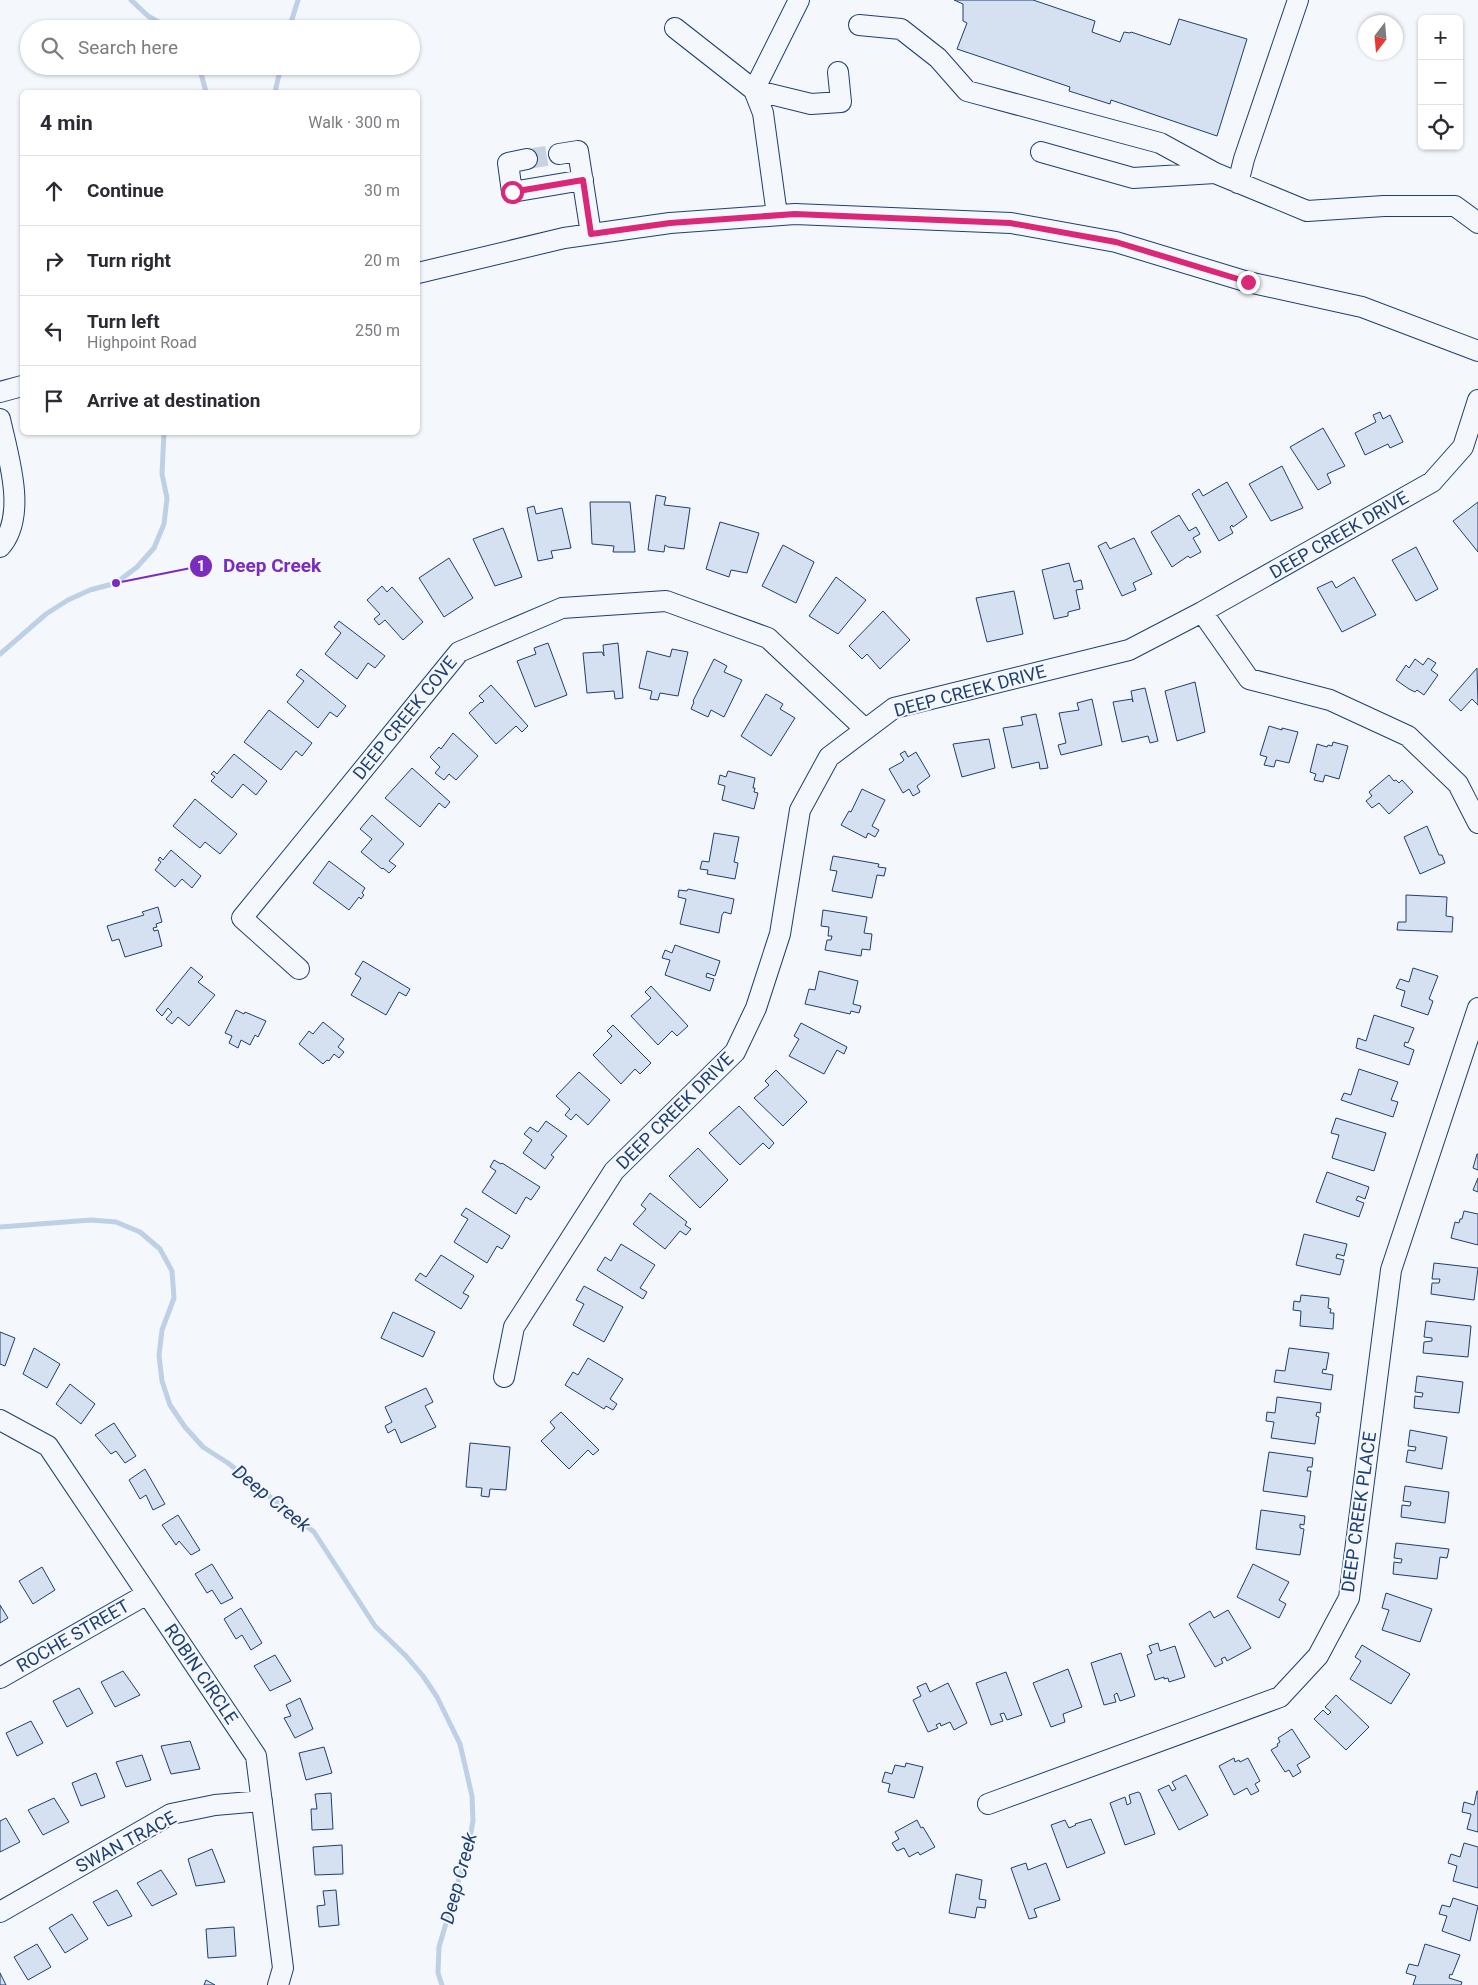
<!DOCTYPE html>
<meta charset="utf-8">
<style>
body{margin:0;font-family:Roboto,sans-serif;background:#f2f2f3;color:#2b2b33}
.controls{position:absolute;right:15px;top:15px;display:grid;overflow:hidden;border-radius:8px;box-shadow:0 1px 4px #0004}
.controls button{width:45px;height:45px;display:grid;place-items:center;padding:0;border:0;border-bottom:1px solid #e1e1e2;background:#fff;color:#2b2b33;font:25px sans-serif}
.compass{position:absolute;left:1358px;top:15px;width:45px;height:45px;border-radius:50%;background:#fff;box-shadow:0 1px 4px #0004;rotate:196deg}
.stop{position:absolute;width:15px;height:15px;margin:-11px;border:4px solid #db2777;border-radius:50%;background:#fff}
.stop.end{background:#db2777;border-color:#fff;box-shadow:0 1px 5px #0008}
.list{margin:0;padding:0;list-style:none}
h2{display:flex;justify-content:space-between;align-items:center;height:65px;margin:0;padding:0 20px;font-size:21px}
h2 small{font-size:16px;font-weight:400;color:#7c7c81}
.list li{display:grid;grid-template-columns:32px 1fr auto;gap:15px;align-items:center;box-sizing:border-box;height:70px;padding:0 20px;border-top:1px solid #e1e1e2}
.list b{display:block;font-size:19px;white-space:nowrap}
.list p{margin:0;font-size:16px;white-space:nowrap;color:#7c7c81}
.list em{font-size:16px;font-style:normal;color:#7c7c81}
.icon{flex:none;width:28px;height:28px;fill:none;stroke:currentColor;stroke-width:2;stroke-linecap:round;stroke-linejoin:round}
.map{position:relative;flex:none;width:1478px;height:1985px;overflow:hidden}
.search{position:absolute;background:#fff;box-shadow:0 1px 4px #0004;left:20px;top:20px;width:400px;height:55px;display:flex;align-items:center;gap:12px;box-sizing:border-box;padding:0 18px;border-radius:28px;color:#7c7c81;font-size:19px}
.panel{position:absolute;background:#fff;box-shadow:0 1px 4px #0004;left:20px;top:90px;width:400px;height:345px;border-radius:8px}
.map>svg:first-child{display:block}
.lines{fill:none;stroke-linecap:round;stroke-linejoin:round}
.stream{stroke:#bed0e5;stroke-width:5}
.building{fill:#d5e0f0;stroke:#1d3f73}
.minor-tunnel{stroke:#c9d2e0;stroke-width:20;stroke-dasharray:20 10;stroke-linecap:butt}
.minor-casing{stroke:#1d3f73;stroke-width:22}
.minor{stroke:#f4f7fb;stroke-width:20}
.route{stroke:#db2777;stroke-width:6}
.labels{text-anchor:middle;stroke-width:4;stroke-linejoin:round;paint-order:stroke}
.street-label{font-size:18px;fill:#1d3f73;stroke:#f4f7fb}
.water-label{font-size:19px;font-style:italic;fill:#1d3f73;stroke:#f4f7fb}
.leader{fill:none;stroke:#7b2cbf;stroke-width:2}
.callout-dot{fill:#7b2cbf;stroke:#f4f7fb;stroke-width:2}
.mark-label{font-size:15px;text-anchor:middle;font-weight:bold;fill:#fff}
.callout-label{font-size:19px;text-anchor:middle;font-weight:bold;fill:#7b2cbf;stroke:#f4f7fb;stroke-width:4;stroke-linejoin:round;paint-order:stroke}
</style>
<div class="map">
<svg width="1478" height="1985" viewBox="0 0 1478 1985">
<rect width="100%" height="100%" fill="#f4f7fb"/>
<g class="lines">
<path class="stream" d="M131 0 148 16 171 29
M289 29 298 0
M199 66 206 92
M275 92 281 66
M0 654 46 614 68 600 90 590 116 583 137 567 154 548 164 524 167 498 162 474 164 432
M0 1227 91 1220 116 1222 140 1232 160 1249 172 1271 174 1298 162 1330 159 1355 162 1381 170 1405 185 1427 203 1447 228 1463 314 1532 375 1626 406 1656 423 1676 437 1697 460 1744 472 1796 473 1821 468 1848 439 1947 438 1973 442 1985"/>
</g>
<path class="building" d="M954 0H1033L1095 21 1092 32 1120 42 1124 32 1130 33 1131 32 1170 45 1179 19 1247 39 1217 136 1111 100 1110 104 1069 91 1070 87 957 49 967 23 963 21V4Z
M1380 412 1383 419 1390 415 1403 442 1390 448 1388 444 1365 455 1355 433 1376 422 1373 415Z
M1323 428 1345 466 1327 474 1331 483 1318 490 1290 447Z
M1282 466 1303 508 1271 521 1249 484Z
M1227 482 1247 517 1233 527 1232 525 1230 527 1233 533 1219 541 1192 494 1199 489 1203 496Z
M656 495 666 497 664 505 690 508 684 549 668 547 665 545 664 552 648 550Z
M590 502H630L635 552H613L614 546 592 544Z
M1478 502V552L1453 521Z
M534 506 536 514 562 508 571 548 551 551 553 558 538 561 527 508Z
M1179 515 1189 531 1196 527 1200 534 1193 538 1201 552 1190 558 1188 556 1172 567 1151 532Z
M720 522 759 533 747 573 731 570 729 577 706 569Z
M503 528 522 577 495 586 473 539Z
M1134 538 1152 574 1133 583 1136 590 1122 596 1098 546 1106 542 1110 549Z
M783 545 814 562 796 603 762 586Z
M1416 547 1438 589 1416 601 1392 560Z
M449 558 473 598 444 617 419 578Z
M1069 563 1074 582 1081 580 1083 589 1076 590 1080 609 1068 612V616L1054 619 1042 570Z
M836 577 866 600 838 634 809 616Z
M1354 577 1376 615 1342 632 1317 588 1332 581 1336 588Z
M382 586 387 592 392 587 423 622 403 640 385 620 379 625 374 619 380 614 367 600Z
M1014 591 1023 634 987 642 976 598Z
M883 611 910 640 880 669 867 654 862 659 849 646Z
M339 621 385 656 375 668 368 663 357 679 325 654 341 633 334 627Z
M548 643 567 695 535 707 517 661 536 654 534 648Z
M618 643 623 698 615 699 614 691 587 693 583 653 602 652 604 656 603 645Z
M672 649 688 652 678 696 660 693 658 700 650 699 652 691 639 688 647 651 670 657Z
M1428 658 1436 663 1431 670 1438 675 1424 695 1417 690 1415 692 1409 689 1396 680 1406 665 1409 668 1415 659 1423 665Z
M714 659 727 666 724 672 742 680 724 717 711 710 708 717 691 709 694 702 693 701Z
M1477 668 1478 705 1472 699 1461 711 1449 700Z
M301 669 346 706 337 717 330 712 318 728 287 702 304 681 296 675Z
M1195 682 1205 732 1177 741 1165 691Z
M491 685 528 726 522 732 516 726 496 744 469 713 481 702 482 703 484 701 479 696Z
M1145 688 1158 741 1150 743 1148 736 1122 742 1113 702 1132 699 1133 702 1131 691Z
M766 694 783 704 780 709 795 718 771 756 741 736Z
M1092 699 1102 745 1061 755 1058 745 1066 743 1059 713 1079 710 1077 703Z
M269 710 312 743 302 756 296 751 281 770 244 742Z
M1036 714 1048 768 1040 769 1039 762 1012 768 1003 728 1023 725 1021 717Z
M1269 726 1282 730V728L1298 732 1289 763 1276 760 1274 767 1264 765 1267 757 1260 755Z
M453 733 478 756 456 780 449 774 444 780 435 773 440 767 430 757 439 747 441 749Z
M989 739 995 768 962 777 953 744Z
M1333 742 1348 746 1339 779 1325 775 1323 782 1314 780 1316 774 1310 772 1317 744 1327 747 1328 745 1332 746Z
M905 751 908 757 916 752 930 776 917 786 920 792 913 796 909 789 903 793 889 769 902 762 904 760 900 754Z
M234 754 267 781 256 795 243 784 232 798 211 781 215 777 211 774 214 771 217 774Z
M412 768 450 802 445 808 439 803 420 827 385 798Z
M728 771 755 778 753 788H755L754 792 758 793 754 809 722 800 725 786 718 784 720 775 726 777Z
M1389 775 1394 781 1396 780 1399 783 1402 780 1413 792 1389 814 1379 803 1372 808 1366 801 1372 796 1369 792Z
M862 789 885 800 872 826 879 830 875 837 868 833 866 838 841 825 849 811 851 812Z
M195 799 237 834 220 854 205 842 200 848 173 826Z
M372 815 404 844 389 861 396 866 389 873 383 868 382 869 361 852 372 839 360 829Z
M1427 826 1439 855H1442L1445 863 1420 874 1404 837Z
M714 833 739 837 734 862 738 863 735 879 707 874 708 870 700 869 702 861 709 862Z
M171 850 201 876 192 888 182 879 175 887 155 870 161 862 158 860 160 857 163 860Z
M833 856 879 864 878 867 886 868 884 876 877 875 872 898 832 891 837 871 830 870Z
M329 861 365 888 362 893 364 895 361 899 359 897 349 910 313 883Z
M688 889 734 899 731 914 724 912 722 915 719 933 680 924 686 899 678 897 679 890 687 891Z
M1406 895 1447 897 1446 916 1453 917 1452 932 1397 930 1398 922H1406Z
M158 907 162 922 156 924 157 927 153 928 154 931 158 930 162 946 125 957 119 939 112 941 107 926 144 915 142 912Z
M823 910 867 917 864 933 872 934 870 950 862 949 861 956 825 950 827 940H831L832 936H828L829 927 821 926Z
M675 945 720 961 715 976 707 973 706 977 714 979 710 991 665 975 670 960 662 958 665 950 672 953Z
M363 961 410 989 406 996 399 992 386 1015 351 995 361 978 355 974Z
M191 967 203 977 198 982 215 995 189 1026 178 1017 172 1024 166 1019 172 1012 168 1008 162 1016 156 1010Z
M1413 968 1438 976 1429 999 1433 1001 1428 1015 1401 1006 1405 991 1396 988 1400 979 1409 982Z
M819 971 858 981 853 1004 861 1006 859 1013 851 1011 850 1014 805 1004 809 989 815 990Z
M651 986 688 1026 677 1036 672 1031 658 1045 631 1016 651 998 645 992Z
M236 1010 244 1014 245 1012 266 1021 258 1037 255 1035 250 1045 241 1040 238 1048 229 1043 232 1036 225 1033Z
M1374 1015 1414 1028 1408 1043 1405 1042 1404 1046 1414 1050 1409 1065 1356 1048 1358 1038 1366 1041Z
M323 1022 344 1039 338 1047 344 1052 339 1058 334 1054 329 1061 327 1060 323 1064 299 1044 309 1031 313 1034Z
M801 1023 847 1047 844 1054 837 1050 824 1074 789 1056 799 1039 794 1036Z
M613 1025 651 1063 640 1074 635 1069 621 1084 593 1055 612 1036 607 1031Z
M1359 1069 1398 1082 1391 1100 1398 1102 1393 1117 1341 1100 1344 1093 1351 1095Z
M776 1070 807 1102 783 1126 754 1098 769 1085 765 1081Z
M579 1072 610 1100 588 1125 576 1114 571 1120 565 1115 570 1109 556 1096Z
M739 1106 774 1143 769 1149 763 1143 740 1165 709 1133Z
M1336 1118 1386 1133 1374 1171 1332 1158 1339 1135 1331 1133Z
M546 1121 567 1136 551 1155 554 1157 545 1169 523 1153 532 1140 524 1134 530 1127 538 1132Z
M698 1148 728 1180 700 1208 669 1176Z
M1477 1154H1478V1170L1473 1168Z
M494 1160 501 1164 502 1163 540 1187 531 1200 526 1197 516 1214 482 1192 496 1171 490 1167Z
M1327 1172 1369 1187 1365 1199 1358 1196 1356 1200 1364 1203 1359 1217 1316 1202Z
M1478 1178V1192L1473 1190Z
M650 1193 687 1222 685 1225 691 1229 686 1235 680 1231 665 1249 633 1224 646 1209 641 1205Z
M466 1208 510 1236 502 1249 497 1246 487 1263 454 1242 468 1219 461 1215Z
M1464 1211 1478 1214V1245L1451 1238 1455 1222 1459 1223 1460 1219H1462Z
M1304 1234 1347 1244 1344 1256 1337 1254 1336 1258 1344 1260 1340 1275 1296 1265Z
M621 1244 655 1265 640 1288 647 1292 643 1299 597 1270 605 1257 611 1261Z
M441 1255 474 1276 463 1293 469 1296 461 1309 415 1280 420 1273 426 1277Z
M1434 1263 1478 1268 1474 1300 1431 1294 1432 1283H1439L1440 1279H1432Z
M584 1286 623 1307 604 1342 573 1325 584 1304 576 1300Z
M1301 1295 1329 1298 1328 1308 1331 1309 1330 1313H1334L1333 1329 1300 1326 1301 1311 1293 1310 1294 1301 1300 1302Z
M393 1312 435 1332 423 1357 381 1338Z
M1426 1321 1471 1326 1468 1357 1423 1353 1424 1342 1432 1341V1338L1424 1337Z
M0 1332 15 1338 5 1366 0 1364Z
M34 1348 60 1364 47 1388 23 1374Z
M1289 1348 1329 1353 1326 1370 1323 1369 1322 1373 1333 1375 1331 1390 1274 1382 1276 1370 1285 1371Z
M588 1358 623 1379 610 1399 617 1404 613 1410 606 1406 604 1409 565 1385 573 1372 578 1375Z
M1417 1376 1463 1382 1459 1413 1414 1408 1415 1396 1422 1397 1423 1393 1415 1392Z
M70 1384 95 1404 81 1424 56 1404Z
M426 1388 433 1402 425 1406 436 1427 401 1443 395 1429 388 1433 385 1426 392 1422 385 1407Z
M1277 1397 1321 1403 1320 1413 1317 1412 1316 1416 1319 1417 1315 1444 1271 1438 1274 1422 1266 1421 1267 1412 1275 1413Z
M561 1412 599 1450 593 1455 588 1450 569 1469 541 1441 555 1428 550 1422Z
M114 1423 136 1456 125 1463 116 1451 111 1454 95 1435Z
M1410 1430 1447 1437 1442 1469 1406 1462 1408 1450 1415 1451 1416 1447 1408 1446Z
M470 1443 510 1447 506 1490 490 1489 489 1497 481 1496 482 1488 466 1487Z
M1269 1452 1313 1458 1312 1467H1308L1307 1471H1311L1307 1497 1263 1491Z
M145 1469 165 1504 153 1510 146 1495 140 1499 129 1480Z
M1405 1486 1449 1492 1445 1523 1401 1517 1402 1505 1410 1506 1411 1502 1403 1501Z
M1261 1510 1305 1516 1304 1525 1300 1524V1528L1304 1529 1300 1555 1256 1549Z
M178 1515 200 1550 191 1555 179 1541 176 1545 162 1525Z
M1396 1543 1449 1549 1447 1558 1440 1557 1437 1579 1393 1574 1394 1562 1401 1563 1402 1559 1394 1558Z
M212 1564 233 1598 221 1604 212 1590 207 1593 195 1574Z
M1253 1564 1289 1582 1279 1600 1286 1604 1279 1618 1237 1597Z
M42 1567 55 1590 33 1604 19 1581Z
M1386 1593 1432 1609 1420 1642 1382 1630 1389 1610 1382 1608Z
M0 1605 8 1618 0 1623Z
M241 1608 262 1643 251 1650 242 1635 236 1639 224 1619Z
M1228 1610 1251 1648 1227 1661 1225 1657 1221 1659 1223 1663 1215 1667 1189 1624 1210 1611 1214 1618Z
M1158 1643 1160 1651 1175 1646 1185 1677 1169 1682 1168 1678 1164 1679V1677L1155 1680 1147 1655 1152 1653 1149 1646Z
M1362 1645 1410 1674 1391 1704 1350 1679 1361 1661 1355 1657Z
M1121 1653 1135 1696 1120 1701 1117 1693 1114 1695 1116 1702 1104 1705 1091 1663Z
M275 1655 291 1681 270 1691 254 1666Z
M1068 1669 1082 1707 1063 1714 1065 1722 1051 1727 1033 1683Z
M123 1671 140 1695 115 1707 101 1682Z
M1006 1672 1022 1715 1007 1720 1004 1713 1000 1714 1003 1721 991 1725 976 1683Z
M926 1683 930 1692 948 1683 967 1723 954 1730 950 1722 941 1726 940 1723 936 1725 938 1728 928 1732 913 1700 921 1696 917 1687Z
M79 1688 93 1713 67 1727 53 1701Z
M1336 1695 1369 1727 1346 1750 1314 1719 1323 1710 1328 1715 1331 1712 1325 1707Z
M300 1698 313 1729 295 1738 284 1718 291 1716 286 1705Z
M31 1721 43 1743 17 1756 6 1733Z
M1292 1729 1310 1757 1297 1765 1301 1772 1293 1777 1289 1770 1285 1772 1271 1750 1278 1746 1277 1744 1280 1742 1278 1738Z
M190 1741 200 1769 171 1774 161 1746Z
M324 1747 332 1773 306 1780 299 1753Z
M142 1755 151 1780 126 1787 116 1762Z
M1234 1758 1235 1762 1239 1760 1240 1762 1248 1758 1260 1781 1255 1784 1259 1791 1251 1795 1247 1788 1234 1795 1219 1766Z
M906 1763 923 1767 914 1798 888 1792 890 1784 882 1782 885 1772 892 1774 895 1765 905 1767Z
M96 1773 105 1797 81 1806 72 1783Z
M1186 1775 1208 1815 1179 1830 1158 1790 1169 1785 1172 1791 1176 1789 1172 1782Z
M1477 1791H1478V1832L1467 1829 1471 1814 1462 1812 1464 1802 1474 1805Z
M1138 1792 1140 1793 1155 1834 1125 1845 1110 1803 1125 1797 1127 1805 1131 1803 1129 1795Z
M331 1793 333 1829 312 1830 311 1809H317L315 1794Z
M54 1798 69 1822 43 1835 28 1810Z
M6 1818 20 1842 0 1852V1821Z
M1091 1819 1105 1853 1067 1868 1051 1825 1065 1820 1069 1828 1076 1825 1075 1824Z
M917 1820 921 1828 923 1827 935 1847 920 1855 918 1852 909 1857 904 1848 897 1851 892 1843 899 1839 895 1832Z
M1464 1843 1478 1847V1888L1453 1881 1457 1866 1448 1863 1451 1854 1460 1857Z
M342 1845 343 1874 315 1875 313 1847Z
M212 1849 225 1882 196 1886 188 1859Z
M1026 1863 1028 1870 1046 1863 1060 1900 1034 1909 1037 1917 1029 1919 1011 1868Z
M161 1870 177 1894 152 1906 137 1883Z
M956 1874 982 1880 979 1899 986 1900 985 1908 977 1907 975 1918 949 1913Z
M117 1890 132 1916 108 1926 93 1902Z
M336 1890 339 1925 319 1927 317 1906 325 1905 323 1891Z
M1453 1898 1478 1906 1470 1941 1442 1931 1447 1916 1439 1914 1442 1905 1450 1907Z
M72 1914 88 1939 65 1953 49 1928Z
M234 1927 236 1956 208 1958 206 1929Z
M37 1944 51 1967 28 1980 14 1957Z
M1425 1944 1460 1955 1452 1975 1450 1974 1449 1978 1462 1982 1461 1985H1413L1416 1976 1406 1973 1409 1964 1418 1966Z
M0 1973 6 1985H0Z
M206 1980 215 1985H204Z"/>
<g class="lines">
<path class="minor-tunnel" d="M527 159 559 154"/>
<g class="minor-casing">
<path id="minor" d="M859 25 901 29 938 58 967 91 1160 143 1215 173 1307 211 1384 206H1455L1478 223
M675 28 754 90 799 0
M754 90 763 113 777 215
M754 90 811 104 841 102 838 72
M1041 152 1133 178 1215 173
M559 154 578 151 591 234
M527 159 508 163 512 192 583 180
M1238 183 1244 159 1298 0
M418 273 564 238 670 223 795 214 1011 223 1116 242 1248 282 1362 307 1478 351
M0 392 22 386
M0 419C8 456 28 516 0 547
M1202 612 1249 679 1330 700 1408 736 1458 784 1478 823
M299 969 242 918 459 652 562 608 666 601 768 638 865 729
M504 1377 514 1327 614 1171 735 1052 756 1008 780 934 800 810 829 757 894 708 1129 650 1202 612 1432 482 1463 447 1478 400
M0 1420 48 1446 256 1756 283 1968 278 1985
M0 1678 147 1594
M988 1804 1280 1697 1318 1656 1349 1598 1391 1270 1478 1008
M0 1912 171 1814 215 1805 262 1801"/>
</g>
<use href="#minor" class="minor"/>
</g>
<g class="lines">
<path class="route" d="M512 192 583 180 591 234 670 223 795 214 1010 223 1116 242 1248 282"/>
</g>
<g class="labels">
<g class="street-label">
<text transform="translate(1339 535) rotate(-30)" y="6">DEEP CREEK DRIVE</text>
<text transform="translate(970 691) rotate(-15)" y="6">DEEP CREEK DRIVE</text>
<text transform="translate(405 718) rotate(-51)" y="6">DEEP CREEK COVE</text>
<text transform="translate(675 1111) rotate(-45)" y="6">DEEP CREEK DRIVE</text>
<text transform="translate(1359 1512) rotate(-82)" y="6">DEEP CREEK PLACE</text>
<text transform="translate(73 1636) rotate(-30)" y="6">ROCHE STREET</text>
<text transform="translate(201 1674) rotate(56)" y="6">ROBIN CIRCLE</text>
<text transform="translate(126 1842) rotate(-28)" y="6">SWAN TRACE</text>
</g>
<g class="water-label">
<text transform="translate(272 1498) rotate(39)" y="7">Deep Creek</text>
<text transform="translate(458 1878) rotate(-75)" y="7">Deep Creek</text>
</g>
</g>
<path class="leader" d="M116 583L201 566"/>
<g class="callout-dot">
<circle cx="116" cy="583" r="5"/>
<circle cx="201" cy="566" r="12"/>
</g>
<g class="mark-label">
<text x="201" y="571">1</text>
</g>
<g class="callout-label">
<text x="272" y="572">Deep Creek</text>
</g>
</svg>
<div class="controls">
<button>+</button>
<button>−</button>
<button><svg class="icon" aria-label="locate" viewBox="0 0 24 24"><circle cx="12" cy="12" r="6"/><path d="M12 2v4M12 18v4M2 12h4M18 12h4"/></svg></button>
</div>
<svg class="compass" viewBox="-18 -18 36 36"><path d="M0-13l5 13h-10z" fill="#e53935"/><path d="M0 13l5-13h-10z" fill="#7c7c81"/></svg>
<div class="stop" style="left:512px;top:192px"></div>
<div class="stop end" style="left:1248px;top:282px"></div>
<div class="search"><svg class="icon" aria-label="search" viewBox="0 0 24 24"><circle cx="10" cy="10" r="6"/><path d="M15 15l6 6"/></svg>Search here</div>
<section class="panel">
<h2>4 min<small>Walk · 300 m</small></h2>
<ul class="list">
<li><svg class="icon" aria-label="ahead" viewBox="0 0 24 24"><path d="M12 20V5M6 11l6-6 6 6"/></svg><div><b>Continue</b></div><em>30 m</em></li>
<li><svg class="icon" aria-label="right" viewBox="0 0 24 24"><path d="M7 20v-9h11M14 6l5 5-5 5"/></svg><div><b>Turn right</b></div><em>20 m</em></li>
<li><svg class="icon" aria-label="left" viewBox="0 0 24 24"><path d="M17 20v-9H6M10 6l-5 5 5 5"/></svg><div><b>Turn left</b><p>Highpoint Road</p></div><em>250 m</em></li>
<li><svg class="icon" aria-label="arrive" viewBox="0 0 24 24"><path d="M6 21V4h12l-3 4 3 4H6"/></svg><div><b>Arrive at destination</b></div></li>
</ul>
</section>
</div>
